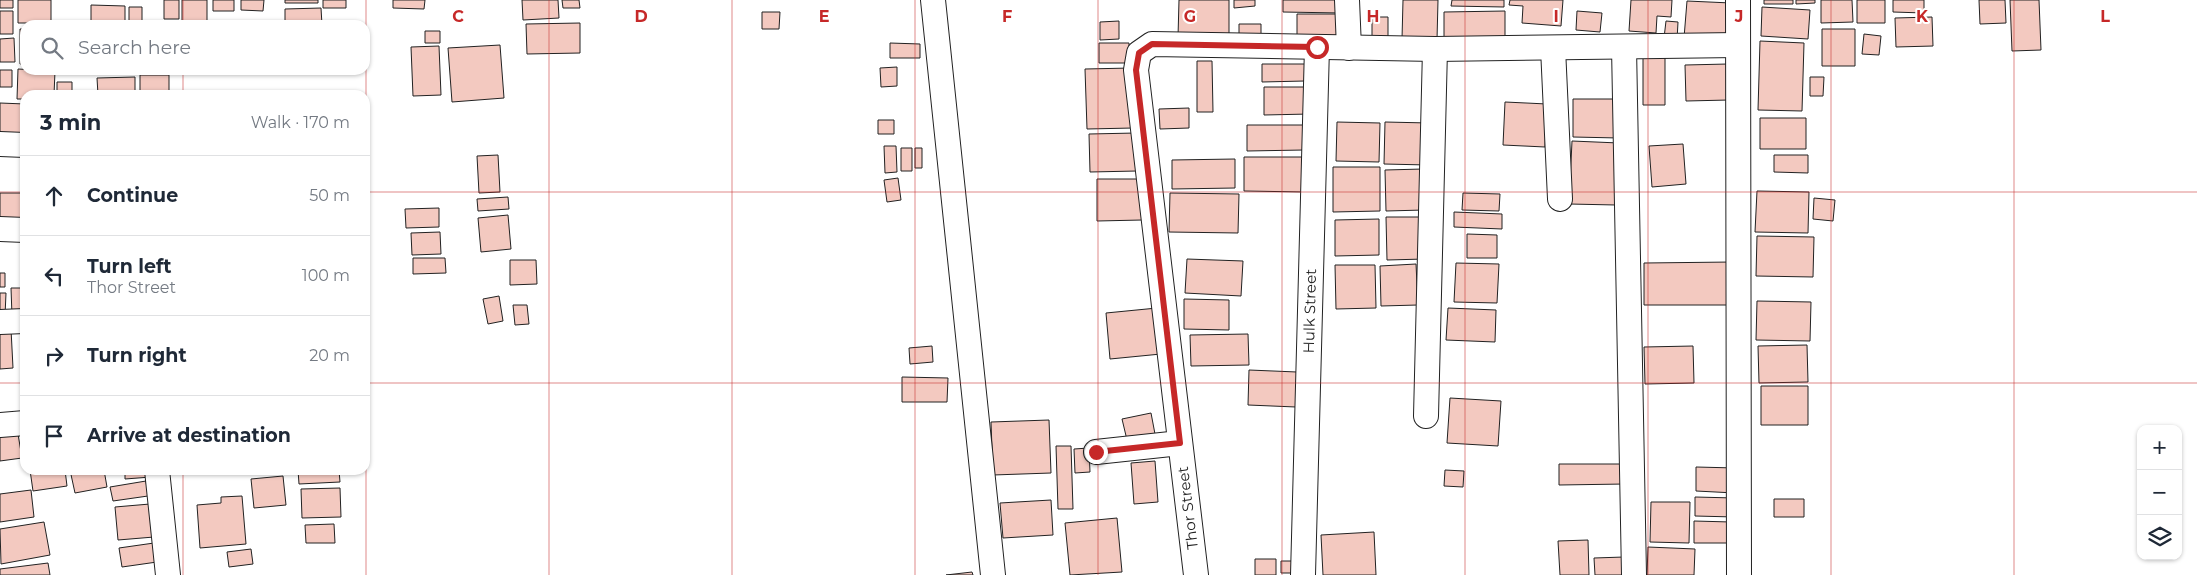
<!DOCTYPE html>
<meta charset="utf-8">
<style>
body{margin:0;font-family:Montserrat,sans-serif;background:#f6f6f7;color:#1f2937}
.controls{position:absolute;right:15px;bottom:15px;display:grid;overflow:hidden;border-radius:10px;box-shadow:0 1px 4px #0004}
.controls button{width:45px;height:45px;display:grid;place-items:center;padding:0;border:0;border-bottom:1px solid #e0e1e3;background:#fff;color:#1f2937;font:25px sans-serif}
.stop{position:absolute;width:15px;height:15px;margin:-11px;border:4px solid #c62828;border-radius:50%;background:#fff}
.stop.end{background:#c62828;border-color:#fff;box-shadow:0 1px 5px #0008}
.list{margin:0;padding:0;list-style:none}
h2{display:flex;justify-content:space-between;align-items:center;height:65px;margin:0;padding:0 20px;font-size:21px}
h2 small{font-size:16px;font-weight:400;color:#747a83}
.list li{display:grid;grid-template-columns:32px 1fr auto;gap:15px;align-items:center;box-sizing:border-box;height:80px;padding:0 20px;border-top:1px solid #e0e1e3}
.list b{display:block;font-size:19px;white-space:nowrap}
.list p{margin:0;font-size:16px;white-space:nowrap;color:#747a83}
.list em{font-size:16px;font-style:normal;color:#747a83}
.icon{flex:none;width:28px;height:28px;fill:none;stroke:currentColor;stroke-width:2;stroke-linecap:round;stroke-linejoin:round}
.map{position:relative;flex:none;width:2197px;height:575px;overflow:hidden}
.search{position:absolute;background:#fff;box-shadow:0 1px 4px #0004;left:20px;top:20px;width:350px;height:55px;display:flex;align-items:center;gap:12px;box-sizing:border-box;padding:0 18px;border-radius:15px;color:#747a83;font-size:19px}
.panel{position:absolute;background:#fff;box-shadow:0 1px 4px #0004;left:20px;top:90px;width:350px;height:385px;border-radius:15px}
.map>svg:first-child{display:block}
.building{fill:#f3c9c0;stroke:#222}
.lines{fill:none;stroke-linecap:round;stroke-linejoin:round}
.minor-casing{stroke:#222;stroke-width:26}
.minor{stroke:#fff;stroke-width:24}
.route{stroke:#c62828;stroke-width:6}
.grid{fill:none;stroke:#c62828;stroke-width:1;stroke-opacity:0.55}
.labels{text-anchor:middle;stroke-width:4;stroke-linejoin:round;paint-order:stroke}
.street-label{font-size:15px;fill:#222;stroke:#fff}
.grid-label{font-size:16px;text-anchor:middle;font-weight:bold;fill:#c62828;stroke:#fff;stroke-width:4;stroke-linejoin:round;paint-order:stroke}
</style>
<div class="map">
<svg width="2197" height="575" viewBox="0 0 2197 575">
<rect width="100%" height="100%" fill="#fff"/>
<path class="building" d="M0 0H13V8H0Z
M18 0H51V23H18Z
M164 0H179V19H164Z
M182 0H207V21H182Z
M213 0H234V11H213Z
M241 0H264L263 11 241 10Z
M285 0H318V3H285Z
M323 0H346V8H323Z
M393 0H425L424 9 393 8Z
M522 0H558L559 18 523 20Z
M562 0H579L580 8H563Z
M1179 0H1229V37H1178Z
M1234 0H1255V6L1234 8Z
M1283 0H1341V13L1283 12Z
M1403 0H1438L1437 40 1402 39Z
M1452 0H1504V7L1451 6Z
M1510 0H1563L1561 26 1522 23 1523 6 1509 5Z
M1631 0H1672L1671 17 1657 16 1656 33 1629 31Z
M1764 0H1793V4H1764Z
M1796 0H1815V3L1796 4Z
M1821 0H1852L1853 22 1821 23Z
M1857 0H1885V23H1857Z
M1893 0H1924V13L1893 12Z
M1979 0H2005L2006 23 1980 24Z
M2010 0H2039L2041 50 2012 51Z
M1687 1 1731 3 1729 41 1684 38Z
M91 5 125 6V25H91Z
M129 7H142V25H129Z
M1762 7 1810 10 1808 39 1761 36Z
M321 8 322 25H285V9Z
M0 11H13V34H0Z
M1505 11V39L1444 40V12Z
M1577 11 1602 13 1600 32 1576 30Z
M762 12H780L779 29H762Z
M1297 14H1338V37L1297 36Z
M1372 17H1388V38H1372Z
M1932 17 1933 46 1896 47 1895 18Z
M1119 21V39L1100 40V22Z
M1666 21 1678 22 1677 40 1664 38Z
M580 23V53L527 54 526 24Z
M1239 24H1261V40H1239Z
M20 29H25V64H20Z
M1822 29H1855V66H1822Z
M425 31H440V43H425Z
M1864 34 1881 36 1879 55 1862 54Z
M14 38 15 62H0V39Z
M1760 41 1804 43 1802 111 1758 110Z
M890 43 920 44V58H890Z
M1099 43H1129V63H1099Z
M500 45 504 98 452 102 448 48Z
M439 46 441 95 413 96 411 47Z
M1665 57V105H1643V58Z
M1197 61H1212L1213 112H1197Z
M1262 64H1305V81L1262 82Z
M1728 64 1729 100 1686 101 1685 65Z
M897 67V86L881 87 880 68Z
M1131 68 1133 128 1087 129 1085 69Z
M18 69 55 71 54 95H25V99H17Z
M0 70H12V87H0Z
M140 75H169V95H140Z
M135 77V95H98L97 78Z
M1810 77H1824L1823 96H1810Z
M57 82H72V95H57Z
M1264 87H1310V114L1264 115Z
M1573 99H1619V138L1573 137Z
M1505 102 1547 104 1545 147 1503 145Z
M0 103 25 104V139H0Z
M1189 108V128L1160 129 1159 109Z
M1760 118H1806V149H1760Z
M878 120H894V134H878Z
M1337 122 1380 123 1379 162 1336 161Z
M1385 122 1429 123 1428 165 1384 164Z
M1247 125H1304V150L1247 151Z
M1136 133 1137 171 1090 172 1089 134Z
M1572 141 1619 143 1616 205 1569 204Z
M1683 144 1686 184 1652 187 1649 146Z
M884 146H896L897 172 885 173Z
M901 148H912V171H901Z
M915 148H922V168H915Z
M498 155 500 192 479 193 477 156Z
M1774 155H1808V173L1774 172Z
M1244 157H1304V192L1244 191Z
M1235 159V188L1172 189V160Z
M1333 167H1380V211L1333 212Z
M1423 169 1424 210 1386 211 1385 170Z
M898 178 901 200 887 202 884 180Z
M1097 179H1141L1142 220 1097 221Z
M1757 191 1809 192 1808 233 1755 232Z
M0 193H25V223H0Z
M1170 193 1239 194 1238 233 1169 232Z
M1463 193 1500 194 1499 211 1462 210Z
M508 197 509 209 478 211 477 199Z
M1814 198 1835 200 1833 221 1813 219Z
M439 208V227L406 228 405 209Z
M1454 212 1502 214V229L1454 227Z
M508 215 511 249 481 252 478 218Z
M1386 217H1424L1425 259 1387 260Z
M1379 219V255L1335 256V220Z
M440 232 441 254 412 255 411 233Z
M1467 234 1497 235V258H1467Z
M1757 236 1814 237 1813 277 1756 276Z
M413 258H445L446 273 413 274Z
M1187 259 1243 261 1241 296 1185 293Z
M510 260H536L537 284 510 285Z
M1732 262V305H1644V263Z
M1456 263 1499 264 1497 303 1454 302Z
M1416 264 1418 305 1381 306 1380 266Z
M1335 265H1375L1376 308 1336 309Z
M0 273H5V287H0Z
M11 288H25V315L12 316Z
M0 293H6L5 316H0Z
M499 296 503 321 488 324 483 299Z
M1184 299 1229 300V330L1184 329Z
M1757 301 1811 302 1810 341 1756 340Z
M513 305H527L529 324 515 325Z
M1157 308 1161 354 1110 359 1106 313Z
M1448 308 1496 310 1495 342 1446 340Z
M11 329 13 368 0 369V330Z
M1248 334 1249 365 1191 366 1190 335Z
M1807 345 1808 382 1759 383 1758 346Z
M932 346 933 362 910 364 909 348Z
M1693 346 1694 383 1645 384 1644 347Z
M1249 370 1297 372 1296 407 1248 405Z
M902 377 948 378 947 402H902Z
M1761 386H1808V425H1761Z
M1450 398 1501 401 1498 446 1447 443Z
M1151 413 1155 434 1127 440 1122 419Z
M1049 420 1051 473 993 475 991 422Z
M17 428 22 458 0 461V430Z
M1056 446H1071L1073 509H1058Z
M1089 448 1090 472 1075 473 1074 449Z
M1155 461 1158 502 1134 504 1131 463Z
M1559 464H1625V484L1559 485Z
M1696 467 1736 468 1735 493 1696 491Z
M30 470H65L67 486 33 491Z
M70 470H104L107 487 75 493Z
M125 470H151V477L125 479Z
M298 470H339L340 482 299 484Z
M1445 470 1464 471 1463 487 1444 486Z
M283 476 286 505 254 508 251 479Z
M146 481 148 496 113 501 110 487Z
M340 488 341 517 302 518 301 489Z
M31 490 34 517 0 522V494Z
M242 496 246 544 200 548 197 505 221 503V497Z
M1695 497 1735 498V517L1695 516Z
M1774 499H1804V517H1774Z
M1051 500 1053 535 1003 538 1000 503Z
M1651 502H1690L1689 543 1650 542Z
M150 504 154 537 118 540 115 507Z
M1117 518 1122 572 1070 575 1065 523Z
M1694 521 1731 522 1730 543H1694Z
M44 522 50 555 1 564 0 529Z
M334 524 335 543H306L305 525Z
M1374 532 1376 575H1323L1321 535Z
M1588 540 1589 575H1560L1558 541Z
M154 543 157 562 122 567 119 548Z
M1648 547 1695 549 1694 575H1647Z
M251 549 253 564 229 567 227 552Z
M1624 557 1625 575H1595L1594 558Z
M1255 559H1276V575H1255Z
M1281 561H1297V573H1281Z
M48 563 50 575H0V569Z
M972 572 973 575H946Z"/>
<g class="lines">
<g class="minor-casing">
<g id="minor">
<path d="M933 0 993 575"/>
<path d="M1347 0 1349 48"/>
<path d="M1738 0 1739 575"/>
<path d="M1624 47 1634 575"/>
<path d="M1553 48 1560 199"/>
<path d="M0 144 25 145"/>
<path d="M0 229 25 230"/>
<path d="M0 322 25 321"/>
<path d="M1426 416 1435 49"/>
<path d="M0 425 25 423"/>
<path d="M1096 452 1180 443"/>
<path d="M157 470 168 575"/>
<path d="M1196 575 1136 70 1139 53 1152 44 1435 49 1738 45"/>
<path id="s1" d="M1303 575 1317 47"/>
</g>
</g>
<use href="#minor" class="minor"/>
</g>
<g class="lines">
<path class="route" d="M1096 452 1180 443 1136 70 1139 53 1152 44 1317 47"/>
</g>
<path class="grid" d="M183 0V25M366 0V575M549 0V575M732 0V575M915 0V575M1098 0V575M1282 0V575M1465 0V575M1648 0V575M1831 0V575M2014 0V575M183 70V95M0 192H25M365 192H2197M0 383H25M365 383H2197M183 470V575"/>
<g class="labels">
<g class="street-label">
<text dy="5" stroke="none"><textPath href="#s1" startOffset="264">Hulk Street</textPath></text>
<text transform="translate(1188 508) rotate(-97)" y="5">Thor Street</text>
</g>
</g>
<g class="grid-label">
<text x="458" y="22">C</text>
<text x="641" y="22">D</text>
<text x="824" y="22">E</text>
<text x="1007" y="22">F</text>
<text x="1190" y="22">G</text>
<text x="1373" y="22">H</text>
<text x="1556" y="22">I</text>
<text x="1739" y="22">J</text>
<text x="1922" y="22">K</text>
<text x="2105" y="22">L</text>
</g>
</svg>
<div class="controls">
<button>+</button>
<button>−</button>
<button><svg class="icon" aria-label="layers" viewBox="0 0 24 24"><path d="M12 4l9 5-9 5-9-5zM3 14l9 5 9-5"/></svg></button>
</div>
<div class="stop" style="left:1317px;top:47px"></div>
<div class="stop end" style="left:1096px;top:452px"></div>
<div class="search"><svg class="icon" aria-label="search" viewBox="0 0 24 24"><circle cx="10" cy="10" r="6"/><path d="M15 15l6 6"/></svg>Search here</div>
<section class="panel">
<h2>3 min<small>Walk · 170 m</small></h2>
<ul class="list">
<li><svg class="icon" aria-label="ahead" viewBox="0 0 24 24"><path d="M12 20V5M6 11l6-6 6 6"/></svg><div><b>Continue</b></div><em>50 m</em></li>
<li><svg class="icon" aria-label="left" viewBox="0 0 24 24"><path d="M17 20v-9H6M10 6l-5 5 5 5"/></svg><div><b>Turn left</b><p>Thor Street</p></div><em>100 m</em></li>
<li><svg class="icon" aria-label="right" viewBox="0 0 24 24"><path d="M7 20v-9h11M14 6l5 5-5 5"/></svg><div><b>Turn right</b></div><em>20 m</em></li>
<li><svg class="icon" aria-label="arrive" viewBox="0 0 24 24"><path d="M6 21V4h12l-3 4 3 4H6"/></svg><div><b>Arrive at destination</b></div></li>
</ul>
</section>
</div>
